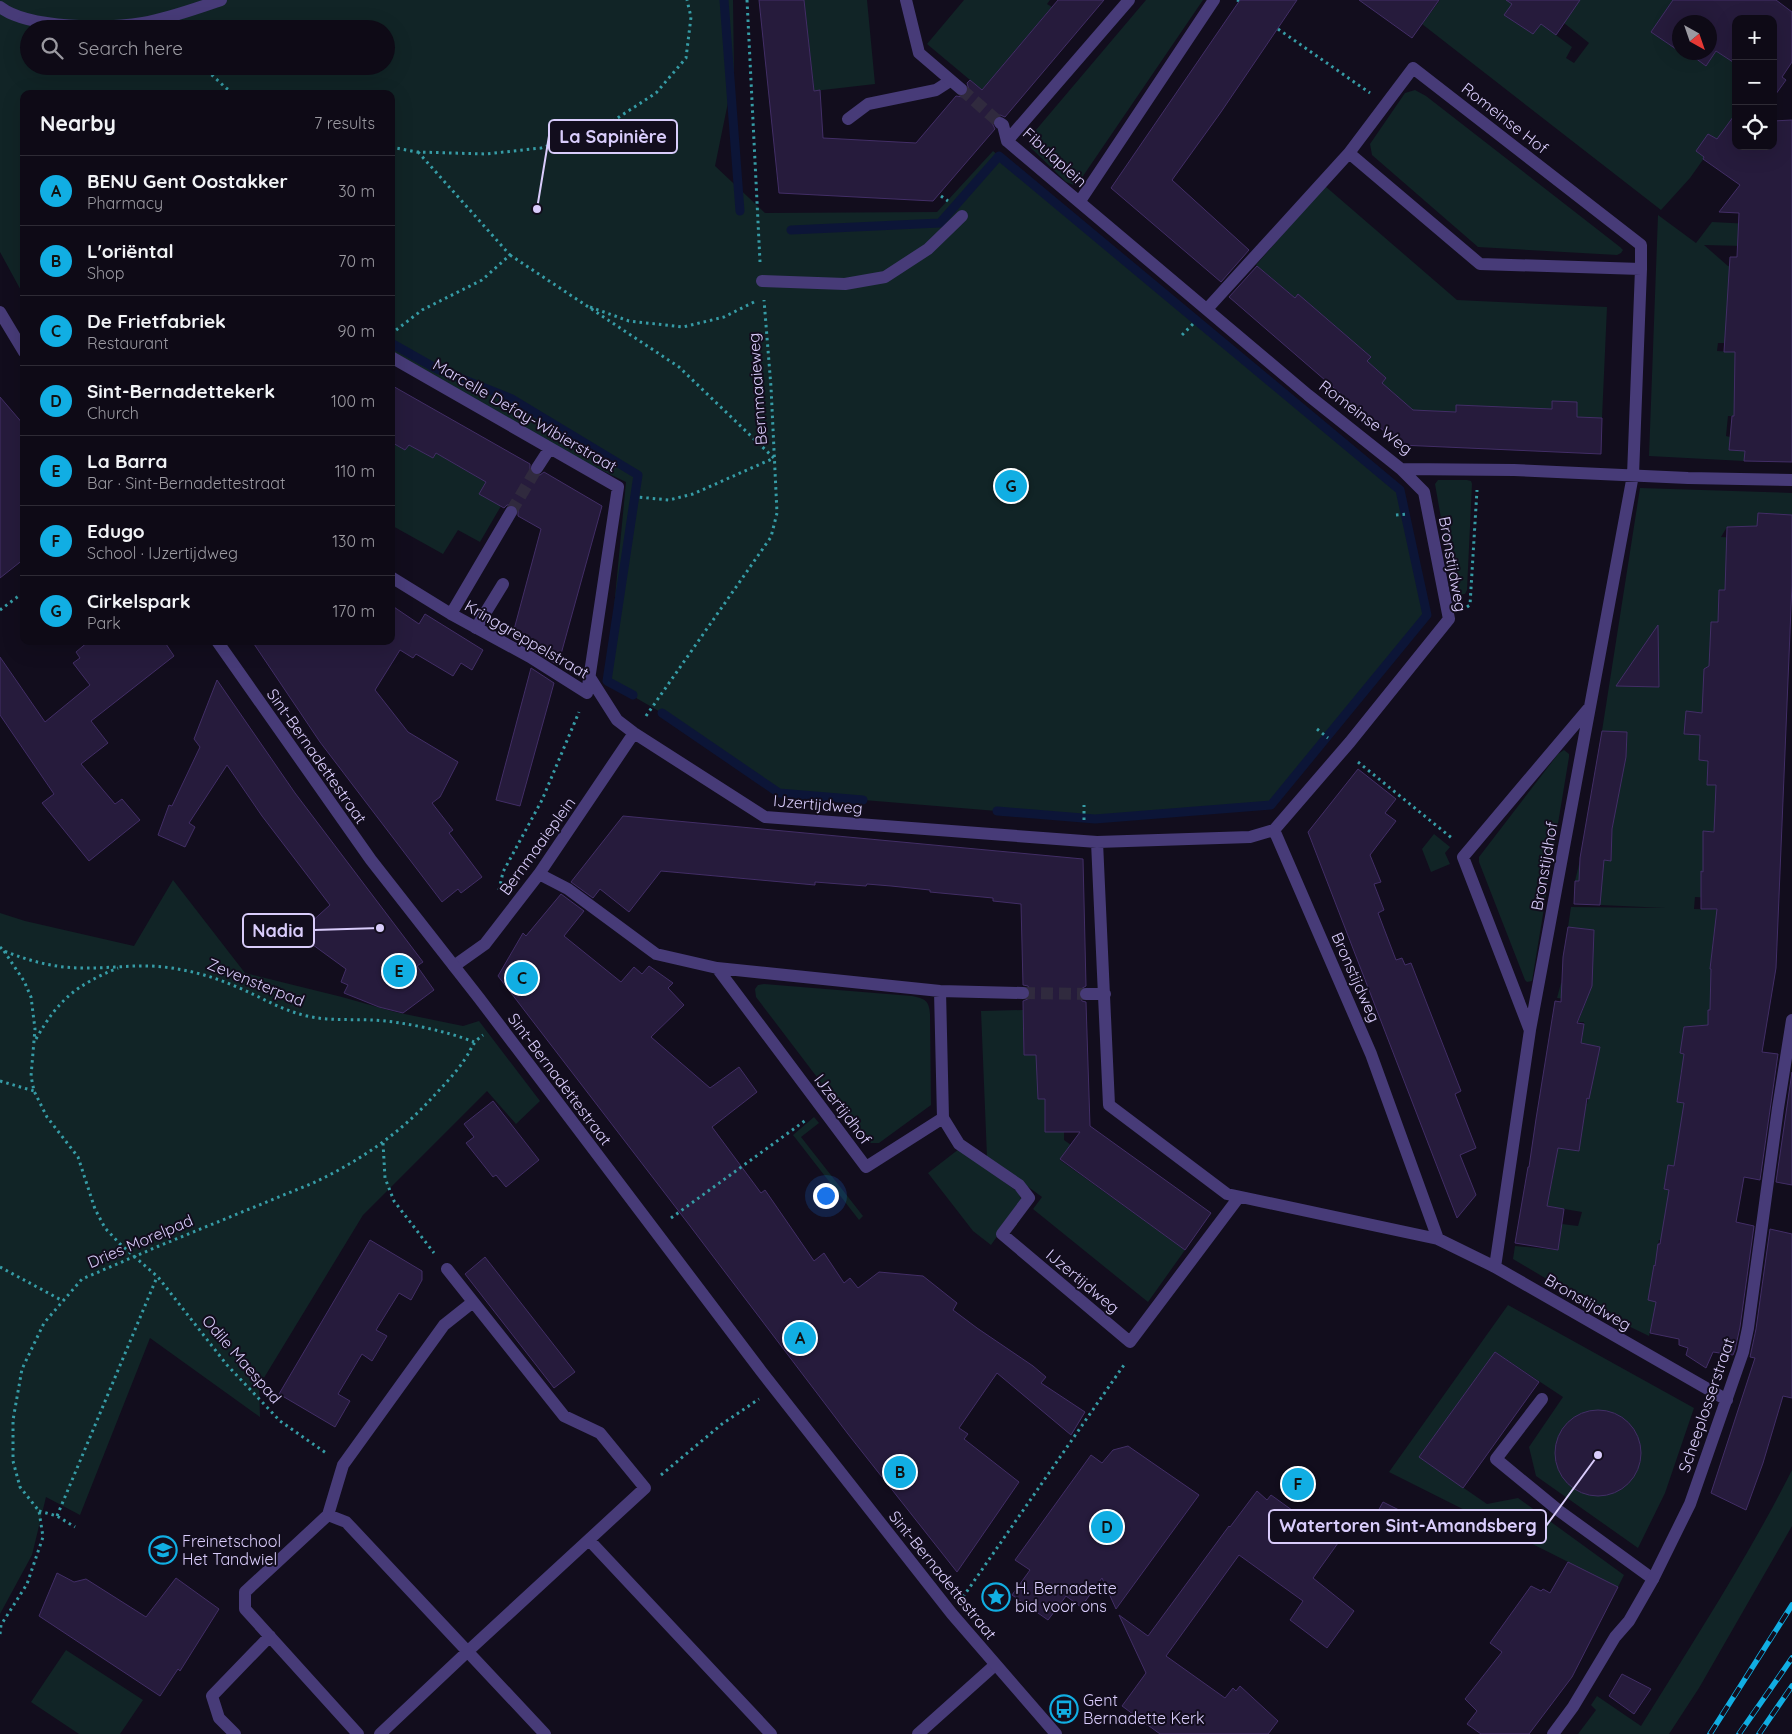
<!DOCTYPE html>
<meta charset="utf-8">
<style>
body{margin:0;font-family:Quicksand,sans-serif;background:#17131f;color:#f1f3f6}
.controls{position:absolute;right:15px;top:15px;display:grid;overflow:hidden;border-radius:10px;box-shadow:0 5px 20px #0002}
.controls button{width:45px;height:45px;display:grid;place-items:center;padding:0;border:0;border-bottom:1px solid #2e2b35;background:#0e0a16;color:#f1f3f6;font:25px sans-serif}
.compass{position:absolute;left:1672px;top:15px;width:45px;height:45px;border-radius:50%;background:#0e0a16;box-shadow:0 5px 20px #0002;rotate:140deg}
.you{position:absolute;left:825px;top:1195px;width:18px;height:18px;margin:-12px;border:4px solid #fff;border-radius:50%;background:#1a73e8;box-shadow:0 0 0 8px #1a73e833}
.badge{display:grid;place-items:center;width:32px;height:32px;border-radius:50%;background:#11aee3;color:#111;font-size:16px;font-weight:700}
.pin{position:absolute;translate:-50% -50%;border:2px solid #fff;box-shadow:0 1px 5px #0006}
.list{margin:0;padding:0;list-style:none}
h2{display:flex;justify-content:space-between;align-items:center;height:65px;margin:0;padding:0 20px;font-size:21px}
h2 small{font-size:16px;font-weight:400;color:#9b9aa1}
.list li{display:grid;grid-template-columns:32px 1fr auto;gap:15px;align-items:center;box-sizing:border-box;height:70px;padding:0 20px;border-top:1px solid #2e2b35}
.list b{display:block;font-size:19px;white-space:nowrap}
.list p{margin:0;font-size:16px;white-space:nowrap;color:#9b9aa1}
.list em{font-size:16px;font-style:normal;color:#9b9aa1}
.icon{flex:none;width:28px;height:28px;fill:none;stroke:currentColor;stroke-width:2;stroke-linecap:round;stroke-linejoin:round}
.map{position:relative;flex:none;width:1792px;height:1734px;overflow:hidden}
.search{position:absolute;background:#0e0a16;box-shadow:0 5px 20px #0002;left:20px;top:20px;width:375px;height:55px;display:flex;align-items:center;gap:12px;box-sizing:border-box;padding:0 18px;border-radius:28px;color:#9b9aa1;font-size:19px}
.panel{position:absolute;background:#0e0a16;box-shadow:0 5px 20px #0002;left:20px;top:90px;width:375px;height:555px;border-radius:10px}
.map>svg:first-child{display:block}
.green{fill:#112426;fill-rule:evenodd}
.lines{fill:none;stroke-linecap:round;stroke-linejoin:round}
.stream{stroke:#0c1537;stroke-width:9}
.building{fill:#261b3c;stroke:#422e66}
.minor-tunnel{stroke:#302a3e;stroke-width:12;stroke-dasharray:12 6;stroke-linecap:butt}
.path{stroke:#369ca6;stroke-width:3;stroke-dasharray:2.5 4;stroke-linecap:butt}
.service{stroke:#473b78;stroke-width:12}
.pedestrian{stroke:#473b78;stroke-width:12}
.minor{stroke:#473b78;stroke-width:12}
.tertiary{stroke:#473b78;stroke-width:12}
.rail-casing{stroke:#11aee3;stroke-width:5.5}
.rail{stroke:#120d1d;stroke-width:4;stroke-dasharray:11;stroke-linecap:butt}
.labels{text-anchor:middle;stroke-width:4;stroke-linejoin:round;paint-order:stroke}
.street-label{font-size:16px;fill:#d9ccfb;stroke:#120d1d}
.poi-label{font-size:16px;fill:#d9ccfb;stroke:#120d1d;text-anchor:start}
.leader{fill:none;stroke:#d9ccfb;stroke-width:2}
.callout-dot{fill:#d9ccfb;stroke:#120d1d;stroke-width:2}
.callout{fill:#120d1d;stroke:#d9ccfb;stroke-width:2}
.callout-label{font-size:18px;text-anchor:middle;font-weight:bold;fill:#d9ccfb}
</style>
<div class="map">
<svg width="1792" height="1734" viewBox="0 0 1792 1734">
<rect width="100%" height="100%" fill="#120d1d"/>
<path class="green" d="M0 0H733L734 73 715 166 765 213 937 212 993 151 1400 490 1427 615 1271 805 1095 819 779 793 662 713 607 681 626 482 520 431 391 353V94H24V296L0 252ZM29 29H386V66H29Z
M804 0H867L875 84 814 91Z
M964 0H1050L1047 4 1052 7 982 90 927 44Z
M1146 0H1203L1081 179 1074 185 1066 182 1031 148 1029 143 1030 137Z
M1440 0H1673L1680 52 1700 53 1696 59 1706 66 1729 33 1736 64V113L1690 178 1661 210 1422 24ZM1564 23 1589 43 1574 63 1566 58 1572 47 1556 35Z
M1415 90 1426 96 1620 247 1623 250 1621 253 1617 255 1478 247 1372 155 1370 144 1405 93Z
M1325 186 1457 300 1607 307 1602 418 1577 417V402L1552 401 1551 416 1456 406V412L1413 410 1382 383 1386 378 1367 361 1371 357 1298 294 1295 298 1256 265Z
M1658 215 1696 243 1712 222 1751 224 1743 246 1704 245 1728 266 1746 267 1737 343H1718L1717 351 1736 352 1735 416H1728L1726 436 1730 437 1729 450 1745 451 1744 461 1649 456Z
M391 442 405 450 409 445 433 458 436 453 486 482 479 494 501 506 480 542 458 530 443 554 391 525Z
M1438 480H1467L1471 481 1472 484 1467 590 1465 594 1456 595 1454 592 1435 484Z
M1640 488 1792 493V515L1759 513 1757 526 1727 527 1721 537 1760 539 1754 590H1719L1718 616H1753L1710 644 1709 654 1728 656 1704 669V713H1701L1685 725V734L1746 737 1699 750V760L1708 761 1707 785H1716L1715 832H1703V842L1728 843 1713 872H1701V885L1726 899 1695 897 1694 909 1778 911 1777 934 1714 933 1710 969 1715 970 1710 1010 1708 1011V1025L1684 1027 1723 1060 1681 1072 1677 1102 1701 1106 1698 1129 1680 1127 1678 1142 1709 1146 1676 1166H1668L1664 1189 1675 1191 1669 1242 1659 1240 1649 1300 1660 1303 1664 1319 1653 1318 1649 1336 1616 1320 1513 1259 1515 1246 1558 1250 1562 1224 1578 1226 1582 1212 1547 1206 1558 1148 1533 1144 1536 1119 1572 1126 1576 1103 1587 1104 1591 1089 1580 1038H1582L1584 1022H1578L1586 1001 1557 998 1561 983 1591 981 1594 930 1568 927 1571 907 1666 908 1600 905 1601 882 1575 881 1580 860H1611L1612 829 1622 758H1626L1627 732 1602 731Z
M1564 750 1569 754V757L1532 981 1527 982 1525 980 1479 862V857L1558 754Z
M1434 834 1450 847 1445 853 1450 864 1431 872 1422 849Z
M173 880 245 973 342 997 395 1012 463 1026 479 1021 540 1101 516 1124 487 1091 363 1215 259 1386 260 1417 150 1338 80 1515 46 1497 32 1555 0 1614V913L25 921 134 946Z
M764 984 912 996C925 999 929 1000 930 1014L931 1105 879 1143H871L864 1139 756 997 755 989 758 985Z
M1023 1010 1024 1055H1037L1047 1099V1105H1045V1132H1064V1140L1071 1145 1060 1160 1185 1250 1148 1302 1033 1209 1042 1197 987 1157 981 1011Z
M814 1117 819 1123 801 1137 863 1216 859 1220 793 1135Z
M959 1149 1018 1192 1022 1201 991 1245 973 1231 928 1173Z
M1508 1305 1694 1408 1665 1493 1638 1548 1536 1476 1529 1447 1563 1397 1495 1352 1419 1457 1487 1504 1518 1498 1624 1575 1618 1587 1389 1472Z
M1792 1470V1526L1699 1688 1669 1734H1578L1596 1710 1591 1705 1597 1696 1641 1726C1693 1642 1747 1559 1792 1470Z
M66 1650 143 1700 120 1734H79L31 1702Z"/>
<g class="lines">
<path class="stream" d="M724 0 740 211
M791 230 940 223 999 156 1400 490 1427 615 1271 805 1095 819 997 811
M391 343 437 369 512 399 638 475 607 681 633 695
M662 713 779 793 863 800"/>
</g>
<path class="building" d="M759 0H804L814 91 820 90 823 138 916 143 956 96 963 97 967 94 969 90 967 83 970 80 982 90 1058 0H1104L1005 117 1000 115 994 118 992 123 995 129 933 201 779 193Z
M1240 0H1297L1221 112 1172 180 1249 250 1221 282 1111 188Z
M1359 0H1439L1412 38Z
M1506 0H1580L1556 35 1541 24 1533 34 1504 15 1512 4Z
M1673 0H1776L1792 12V62L1782 77 1786 80 1773 98V19H1736V64L1716 51 1706 66 1687 52H1710V22H1680L1679 51 1651 32Z
M1736 113V146H1773V121L1792 120V462L1744 461 1745 451 1729 450 1732 416H1734L1735 352H1724L1730 257H1737L1739 213 1719 212 1740 185 1703 159 1704 157 1696 151 1708 134 1717 139Z
M1257 266 1295 298 1298 294 1371 357 1367 361 1386 378 1382 383 1413 410 1456 412V405L1552 409V401L1577 402V417L1602 418 1601 454 1400 445 1229 297Z
M391 385 530 464V471L533 475H540L544 472 602 506 558 665 512 637 541 529 518 516V508L515 505H507L504 508 479 494 486 482 436 453 433 458 409 445 405 450 391 442Z
M0 397 24 425V559L0 578Z
M1758 513 1792 515V584L1776 968 1762 1052 1778 1054 1760 1180 1744 1177 1740 1200 1736 1222 1754 1226 1740 1327 1735 1350 1733 1355 1713 1352 1706 1368 1686 1355 1688 1348 1679 1345V1339L1650 1333 1656 1302 1648 1300 1654 1265 1655 1266 1658 1244H1660L1669 1190 1664 1189 1668 1165 1674 1166 1684 1103 1677 1102 1684 1054 1680 1053 1684 1027 1708 1025V1010H1710L1711 969H1710L1717 909H1701V871L1703 872V831L1714 832 1716 785H1707L1708 761 1699 760 1700 735 1684 734 1686 711 1702 713 1704 669 1709 666 1711 622H1718L1719 590H1725L1727 527 1757 526Z
M391 605 419 624 425 614 483 650 472 670 461 663 453 676 416 654 413 658 400 650 375 690 408 732 458 762 440 797 432 803 453 830 449 833 482 877 461 893 458 889 442 902 320 742 252 641H391Z
M1658 625 1659 687 1616 686Z
M89 641H164L174 656 91 721 108 743 81 764 115 804 122 799 140 820 89 861 42 803 54 794 0 715V657L45 722 90 685 73 663 80 658 76 652Z
M531 668 554 683 520 806 496 800Z
M217 680 295 793 423 962 417 966 434 990 403 1013 379 1007 344 993 348 985 341 982 346 969 298 934 330 905 262 816 227 765 189 823 195 827 185 847 158 835 169 805 172 806 200 747 194 739Z
M1602 731 1627 732 1626 757 1612 829 1611 861 1604 860 1600 905 1574 904 1575 881H1579L1580 858Z
M1358 769 1396 799 1385 813 1396 821 1370 855 1381 882 1374 884 1384 910 1378 913 1396 960 1402 958 1405 965 1411 963 1461 1091 1455 1094 1476 1148 1460 1155 1476 1195 1457 1218 1308 832Z
M623 816 1083 859 1086 986 1079 990 1078 994 1082 1001 1086 1002 1090 1126 1211 1213 1185 1250 1060 1159 1080 1132H1045V1099H1038L1036 1055H1024L1023 1001 1030 998 1031 993 1028 986 1023 985 1021 904 993 901V898L930 892V890L891 886 867 884 866 886 815 882V885L661 871 629 912 600 889 593 898 571 882Z
M561 894 584 911 564 936 621 982 634 967 642 974 649 966 673 983 668 988 684 1005 651 1037 710 1088 739 1067 757 1092 712 1127 761 1193 765 1190 814 1261 824 1253 844 1283 850 1278 858 1288 879 1272 923 1276 957 1303 953 1310 977 1328 1033 1366 1046 1377 1041 1383 1085 1412 1071 1435 997 1373 959 1428 968 1434 964 1439 1019 1482 957 1572 848 1434 687 1222 498 976 523 933 526 936Z
M1568 927 1594 930 1592 986 1577 1023 1584 1024 1581 1043 1600 1047 1589 1099 1587 1098 1579 1151 1558 1148 1553 1174 1547 1206 1564 1209 1558 1250 1515 1243 1528 1167H1529L1536 1119 1555 1001 1561 1002 1563 957Z
M1792 1072V1185L1776 1182Z
M493 1101 539 1160 506 1187 496 1175 493 1177 466 1143 474 1137 464 1124Z
M1770 1229 1792 1234V1398L1783 1396 1763 1463 1746 1510 1711 1493 1755 1358 1750 1357 1756 1329Z
M370 1240 422 1271V1280L411 1300 399 1293 376 1330 387 1336 372 1361 362 1354 338 1394 350 1401 335 1427 279 1394Z
M485 1257 575 1372 554 1388 465 1274Z
M1495 1352 1539 1382 1463 1488 1419 1457Z
M1555 1453a43 43 0 1 1 86 0a43 43 0 1 1-86 0Z
M1128 1446 1199 1495 1116 1609 1102 1578 1081 1607 1066 1596 1048 1620 1012 1595 1030 1570 1015 1560 1091 1455 1102 1463 1113 1450Z
M1257 1491 1267 1500 1271 1495 1338 1543 1313 1578 1354 1611 1327 1648 1290 1620 1303 1601 1239 1555 1166 1656 1225 1698 1233 1688 1236 1691 1240 1686 1278 1721 1268 1734H1160L1122 1706 1146 1673 1119 1615 1148 1636 1229 1526 1230 1527Z
M1383 1502 1403 1512 1390 1533 1373 1520Z
M1568 1562 1618 1587 1572 1677 1529 1734H1481L1467 1724 1477 1711 1465 1699 1502 1652 1490 1643 1531 1586 1541 1591 1543 1589 1550 1593Z
M57 1573 74 1582 86 1579 146 1617 176 1578 219 1609 180 1671 178 1669 160 1696 39 1616Z
M1622 1674 1651 1689 1634 1714 1609 1696Z"/>
<g class="lines">
<path class="minor-tunnel" d="M961 89 1000 123
M511 512 537 468
M1023 993 1086 994"/>
<path class="path" d="M747 0 760 262
M1237 0 1239 1
M1278 29 1370 93
M202 66 226 88 235 94
M391 147 417 152 486 154 541 148 599 130 656 93 686 58 691 17 687 0
M941 196 948 201
M510 255 679 367 774 458 693 494 669 500 637 497
M590 307 629 321 683 327 724 317 756 301
M391 334 422 310 482 280 510 255 418 152
M1182 335 1193 324
M1396 515 1407 514
M1467 607 1470 605 1477 490
M0 610 24 592
M646 716 771 537 777 513 771 387 764 300
M1317 729 1328 738
M1358 762 1453 839
M1084 820V805
M499 890 503 872 542 800 579 712
M0 947 4 951C32 962 59 969 89 968 114 968 140 964 164 967 190 970 214 977 237 987 261 997 281 1010 307 1016 328 1021 349 1019 371 1020 400 1021 447 1031 474 1042
M4 951 24 981 31 997 35 1029 31 1076 34 1091 47 1117 78 1157 95 1209 105 1228 120 1244 158 1277 227 1365 280 1421 326 1453
M36 1039C58 1000 76 985 118 968
M0 1081 34 1091
M383 1143 385 1178 394 1201 434 1253
M671 1218 806 1120
M0 1267 63 1301
M661 1475 722 1424 759 1399
M39 1511 57 1516 75 1527
M57 1516 157 1277
M963 1597 1126 1362
M0 1634 1 1625 27 1584 43 1537 39 1511 20 1487 13 1461V1420L22 1369 44 1323 82 1279 159 1246 313 1183C356 1163 398 1135 430 1100 442 1087 456 1073 465 1059 473 1047 471 1044 483 1035"/>
<path class="service" d="M848 119 868 104 936 90 950 81
M762 281 845 284 885 277 928 249 962 216
M476 628 503 584
M1542 1399 1496 1459 1558 1510 1653 1579"/>
<path class="pedestrian" d="M0 7C28 29 109 29 143 23 170 18 195 9 221 0"/>
<path class="minor" d="M906 0 919 53 961 89
M1000 123 1003 125 1007 141
M1007 141 1308 395 1401 469 1424 492 1449 619 1350 742 1274 830
M1007 141 1129 0
M1080 201 1214 0
M1207 309 1349 153
M391 357 618 487 587 693 530 657 451 614 391 577
M537 468 550 448
M1401 469 1514 470 1688 478 1792 480
M451 614 511 512
M589 676 617 720 634 733 765 817 1097 842 1250 837 1274 830
M1274 830 1371 1054 1438 1239 1495 1267 1727 1400
M1097 842 1109 1105 1227 1194 1438 1239
M539 874 568 889 656 954 717 968
M454 966 485 944 539 874 634 733
M940 991 943 1118 866 1167 717 968 940 991 1023 993
M1086 994H1105
M1529 1028 1463 857 1588 709
M943 1118 959 1144 1019 1185 1029 1198 1002 1234 1130 1342 1239 1197
M1495 1267 1530 1030 1633 475 1641 269V245L1413 68 1349 153 1480 264 1641 269
M328 1515 343 1465 444 1325 473 1302
M589 1540 771 1734
M235 1734 219 1718 212 1696 270 1636
M358 1734 245 1609V1592L328 1515 346 1522 545 1734
M380 1734 467 1652 645 1488 600 1433 564 1416 447 1269
M918 1734 995 1665
M1553 1734 1573 1707 1615 1637 1629 1621 1653 1579 1690 1504 1743 1352 1748 1328 1778 1108 1792 1020"/>
<path class="tertiary" d="M0 312 24 352
M217 641 371 860 479 998 761 1371 952 1614 1056 1734"/>
<g class="rail-casing">
<path id="rail" d="M1710 1734 1792 1605
M1739 1734 1792 1658
M1759 1734 1792 1686"/>
</g>
<use href="#rail" class="rail"/>
</g>
<defs>
<g id="school-ring" transform="scale(1.4375)"><circle r="9.5" fill="#120d1d" stroke="#11aee3" stroke-width="1.5"/><path d="M0-5L7-2L0 1L-7-2ZM-4 1L0 2.5L4 1V4Q0 6-4 4Z" fill="#11aee3"/></g>
<g id="sight-ring" transform="scale(1.4375)"><circle r="9.5" fill="#120d1d" stroke="#11aee3" stroke-width="1.5"/><path d="M0-6L1.8-2.2L6-1.7L2.9 1.2L3.7 5.4L0 3.3L-3.7 5.4L-2.9 1.2L-6-1.7L-1.8-2.2Z" fill="#11aee3"/></g>
<g id="bus-ring" transform="scale(1.4375)"><circle r="9.5" fill="#120d1d" stroke="#11aee3" stroke-width="1.5"/><path d="M-5-6H5V4H4V6H2V4H-2V6H-4V4H-5ZM-3.5-4V0h7V-4ZM-3.5 1.2v1.5H-2V1.2ZM2 1.2v1.5H3.5V1.2Z" fill="#11aee3"/></g>
</defs>
<g fill-rule="evenodd">
<use href="#school-ring" x="163" y="1550"/>
<use href="#sight-ring" x="996" y="1597"/>
<use href="#bus-ring" x="1064" y="1709"/>
</g>
<g class="labels">
<g class="street-label">
<text transform="translate(1505 118) rotate(38)" y="6">Romeinse Hof</text>
<text transform="translate(1055 157) rotate(42)" y="6">Fibulaplein</text>
<text transform="translate(757 389) rotate(-94)" y="6">Bernmaaieweg</text>
<text transform="translate(525 415) rotate(30)" y="6">Marcelle Defay-Wibierstraat</text>
<text transform="translate(1366 417) rotate(37)" y="6">Romeinse Weg</text>
<text transform="translate(1453 564) rotate(80)" y="6">Bronstijdweg</text>
<text transform="translate(527 639) rotate(30)" y="6">Kringgreppelstraat</text>
<text transform="translate(317 756) rotate(55)" y="6">Sint-Bernadettestraat</text>
<text transform="translate(818 804) rotate(5)" y="6">IJzertijdweg</text>
<text transform="translate(537 846) rotate(-54)" y="6">Bernmaaieplein</text>
<text transform="translate(1544 866) rotate(-80)" y="6">Bronstijdhof</text>
<text transform="translate(1356 977) rotate(66)" y="6">Bronstijdweg</text>
<text transform="translate(256 982) rotate(22)" y="6">Zevensterpad</text>
<text transform="translate(560 1079) rotate(53)" y="6">Sint-Bernadettestraat</text>
<text transform="translate(843 1109) rotate(53)" y="6">IJzertijdhof</text>
<text transform="translate(140 1241) rotate(-23)" y="6">Dries Morelpad</text>
<text transform="translate(1083 1281) rotate(40)" y="6">IJzertijdweg</text>
<text transform="translate(1588 1302) rotate(30)" y="6">Bronstijdweg</text>
<text transform="translate(242 1359) rotate(49)" y="6">Odile Maespad</text>
<text transform="translate(1706 1405) rotate(-71)" y="6">Scheeplosserstraat</text>
<text transform="translate(943 1575) rotate(51)" y="6">Sint-Bernadettestraat</text>
</g>
<g class="poi-label">
<text x="182" y="1547">Freinetschool<tspan x="182" dy="18">Het Tandwiel</tspan></text>
<text x="1015" y="1594">H. Bernadette<tspan x="1015" dy="18">bid voor ons</tspan></text>
<text x="1083" y="1706">Gent<tspan x="1083" dy="18">Bernadette Kerk</tspan></text>
</g>
</g>
<path class="leader" d="M537 209L549 136M380 928L314 930M1598 1455L1546 1526"/>
<g class="callout-dot">
<circle cx="537" cy="209" r="5"/>
<circle cx="380" cy="928" r="5"/>
<circle cx="1598" cy="1455" r="5"/>
</g>
<g class="callout">
<rect x="549" y="120" width="128" height="33" rx="5"/>
<rect x="243" y="914" width="71" height="33" rx="5"/>
<rect x="1269" y="1510" width="277" height="33" rx="5"/>
</g>
<g class="callout-label">
<text x="613" y="143">La Sapinière</text>
<text x="278" y="937">Nadia</text>
<text x="1408" y="1532">Watertoren Sint-Amandsberg</text>
</g>
</svg>
<div class="controls">
<button>+</button>
<button>−</button>
<button><svg class="icon" aria-label="locate" viewBox="0 0 24 24"><circle cx="12" cy="12" r="6"/><path d="M12 2v4M12 18v4M2 12h4M18 12h4"/></svg></button>
</div>
<svg class="compass" viewBox="-18 -18 36 36"><path d="M0-13l5 13h-10z" fill="#e53935"/><path d="M0 13l5-13h-10z" fill="#9b9aa1"/></svg>
<div class="you"></div>
<div class="pin badge" style="left:800px;top:1338px">A</div>
<div class="pin badge" style="left:900px;top:1472px">B</div>
<div class="pin badge" style="left:522px;top:978px">C</div>
<div class="pin badge" style="left:1107px;top:1527px">D</div>
<div class="pin badge" style="left:399px;top:971px">E</div>
<div class="pin badge" style="left:1298px;top:1484px">F</div>
<div class="pin badge" style="left:1011px;top:486px">G</div>
<div class="search"><svg class="icon" aria-label="search" viewBox="0 0 24 24"><circle cx="10" cy="10" r="6"/><path d="M15 15l6 6"/></svg>Search here</div>
<section class="panel">
<h2>Nearby<small>7 results</small></h2>
<ul class="list">
<li><span class="badge">A</span><div><b>BENU Gent Oostakker</b><p>Pharmacy</p></div><em>30 m</em></li>
<li><span class="badge">B</span><div><b>L'oriëntal</b><p>Shop</p></div><em>70 m</em></li>
<li><span class="badge">C</span><div><b>De Frietfabriek</b><p>Restaurant</p></div><em>90 m</em></li>
<li><span class="badge">D</span><div><b>Sint-Bernadettekerk</b><p>Church</p></div><em>100 m</em></li>
<li><span class="badge">E</span><div><b>La Barra</b><p>Bar · Sint-Bernadettestraat</p></div><em>110 m</em></li>
<li><span class="badge">F</span><div><b>Edugo</b><p>School · IJzertijdweg</p></div><em>130 m</em></li>
<li><span class="badge">G</span><div><b>Cirkelspark</b><p>Park</p></div><em>170 m</em></li>
</ul>
</section>
</div>
